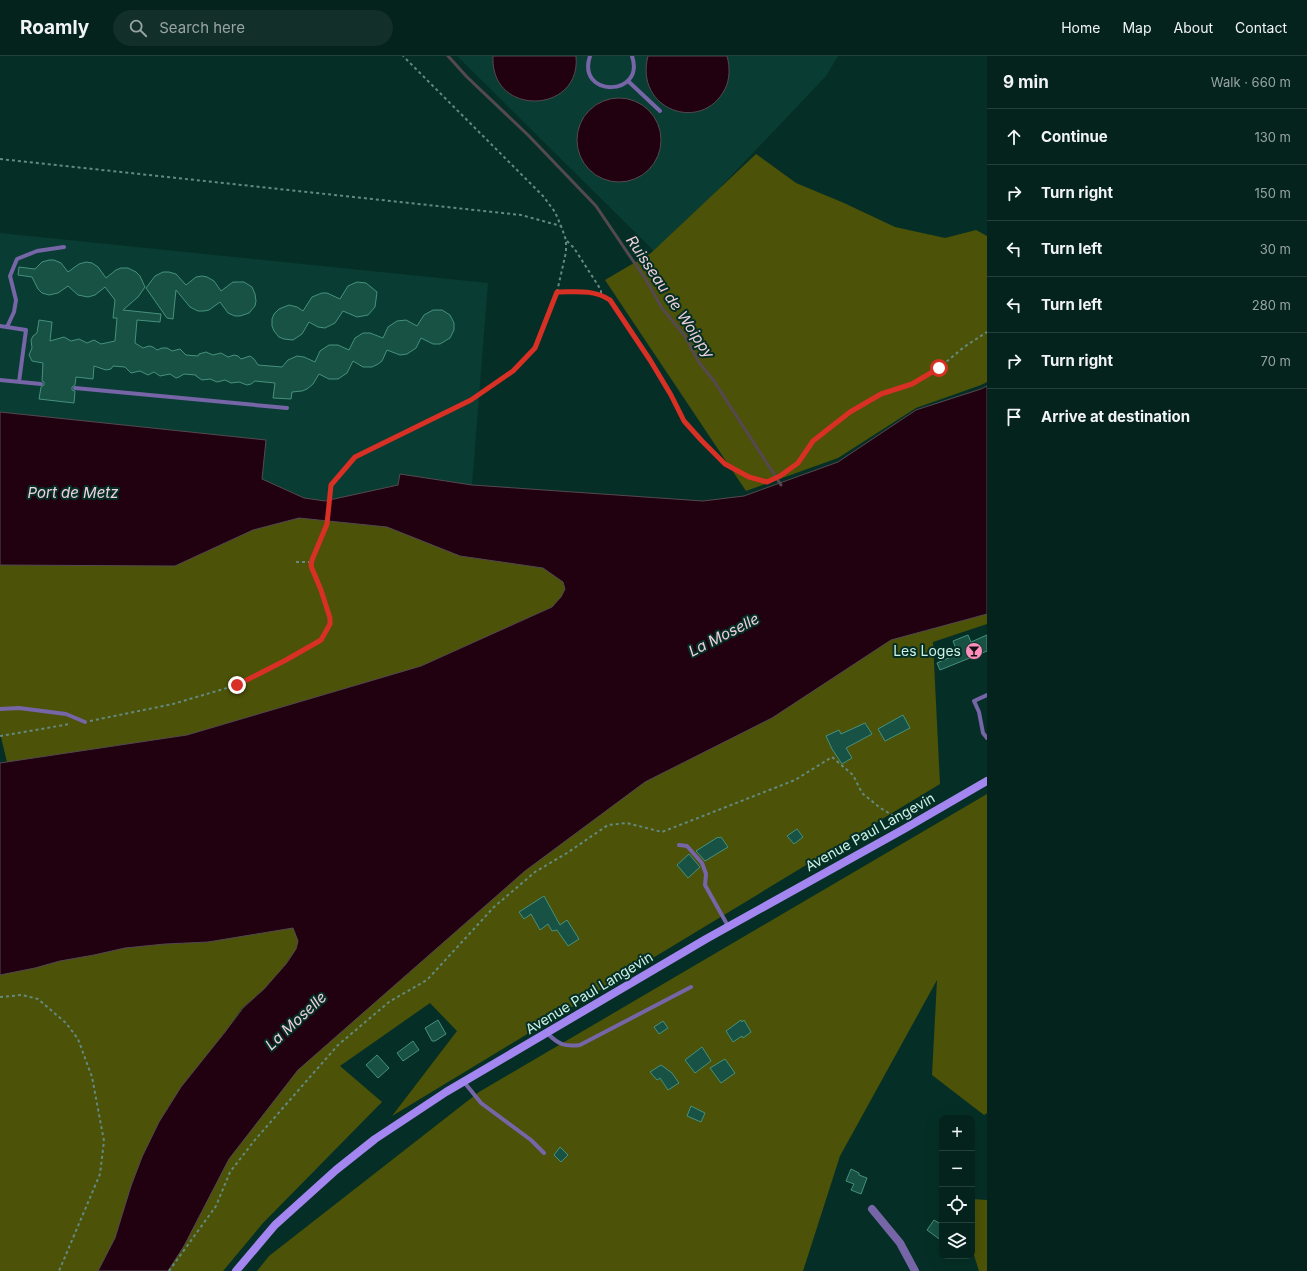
<!DOCTYPE html>
<meta charset="utf-8">
<style>
body{margin:0;font-family:Inter,sans-serif;background:#122f29;color:#f1f3f6}
.controls{position:absolute;right:12px;bottom:12px;display:grid;overflow:hidden;border-radius:8px;box-shadow:0 4px 16px #0002}
.controls button{width:36px;height:36px;display:grid;place-items:center;padding:0;border:0;border-bottom:1px solid #25403b;background:#04231c;color:#f1f3f6;font:20px sans-serif}
.stop{position:absolute;width:12px;height:12px;margin:-9px;border:3px solid #d93025;border-radius:50%;background:#fff}
.stop.end{background:#d93025;border-color:#fff;box-shadow:0 1px 4px #0008}
.list{margin:0;padding:0;list-style:none}
h2{display:flex;justify-content:space-between;align-items:center;height:52px;margin:0;padding:0 16px;font-size:17px}
h2 small{font-size:13px;font-weight:400;color:#97a4a3}
.list li{display:grid;grid-template-columns:26px 1fr auto;gap:12px;align-items:center;box-sizing:border-box;height:56px;padding:0 16px;border-top:1px solid #25403b}
.list b{display:block;font-size:15px;white-space:nowrap}
.list em{font-size:13px;font-style:normal;color:#97a4a3}
.icon{flex:none;width:22px;height:22px;fill:none;stroke:currentColor;stroke-width:2;stroke-linecap:round;stroke-linejoin:round}
.map{position:relative;flex:none;width:987px;height:1215px;overflow:hidden}
header{display:flex;align-items:center;gap:24px;box-sizing:border-box;height:56px;padding:0 20px;background:#04231c;border-bottom:1px solid #25403b}
header strong{font-size:19px}
nav{display:flex;gap:22px;margin-inline-start:auto;font-size:14px}
.search{width:280px;height:36px;background:#122f29;display:flex;align-items:center;gap:10px;box-sizing:border-box;padding:0 14px;border-radius:22px;color:#97a4a3;font-size:15px}
main{display:flex}
aside{flex:1;background:#04231c}
.map>svg:first-child{display:block}
.built{fill:#093c32}
.green{fill:#4c5207}
.water{fill:#21000f;stroke:#554950}
.lines{fill:none;stroke-linecap:round;stroke-linejoin:round}
.stream{stroke:#554950;stroke-width:3}
.building{fill:#175245;stroke:#46917e}
.path{stroke:#638a80;stroke-width:2;stroke-dasharray:3 3;stroke-linecap:butt}
.lane{stroke:#7665a7;stroke-width:4}
.street{stroke:#7665a7;stroke-width:8}
.secondary{stroke:#a486f0;stroke-width:8}
.route{stroke:#d93025;stroke-width:5}
.labels{text-anchor:middle;stroke-width:4;stroke-linejoin:round;paint-order:stroke}
.poi-label{font-size:14px;fill:#cdf2e6;stroke:#052f26;text-anchor:end}
.street-label{font-size:14px;fill:#cdf2e6;stroke:#052f26}
.water-label{font-size:15px;font-style:italic;fill:#f0d0db;stroke:#052f26}
</style>
<header>
<strong>Roamly</strong>
<div class="search"><svg class="icon" aria-label="search" viewBox="0 0 24 24"><circle cx="10" cy="10" r="6"/><path d="M15 15l6 6"/></svg>Search here</div>
<nav><a>Home</a><a>Map</a><a>About</a><a>Contact</a></nav>
</header>
<main>
<div class="map">
<svg width="987" height="1215" viewBox="0 0 987 1215">
<rect width="100%" height="100%" fill="#052f26"/>
<path class="built" d="M457 0H838L826 20 657 198Z
M0 177 488 227 472 429 460 500 0 513Z"/>
<path class="green" d="M756 98 796 127 844 147 895 171 945 182 976 174 987 180V326L981 329 916 352 838 402 746 435 605 224 651 197Z
M299 462 387 471 460 500 543 512 563 526 565 534 561 541 552 551 421 610 187 679 7 706 0 677V509L175 510 253 474Z
M987 558V568L933 586 940 728 392 1060 457 975 430 947 340 1010 382 1046 263 1167 223 1215H168L184 1190 229 1103 298 1014 525 815 645 726 772 662 891 584Z
M987 738V1057L984 1059 932 1019 937 924 840 1100 803 1215H257L269 1200 479 1036Z
M293 872 299 885 296 893 286 908 264 933 242 952 225 976 181 1031 159 1066 142 1101 131 1130 115 1182 98 1215H0V919L35 912 60 905 94 899 125 892 165 888 208 886Z
M972 1143 987 1144V1215H979L973 1196Z"/>
<path class="water" d="M493 0H576C582 58 490 62 493 0Z
M648 0H727C730 11 730 23 725 33 702 78 634 54 648 0Z
M577 84a42 42 0 1 1 84 0a42 42 0 1 1-84 0Z
M987 330V558L891 584 772 662 645 726 525 815 298 1014 229 1103 184 1190 168 1215H98L115 1182 131 1130 142 1101 159 1066 181 1031 225 976 243 952 264 933 286 908 296 893 298 885 293 872 208 886 165 888 125 892 94 899 60 905 35 912 0 919V707L187 679 421 610 552 551 561 541 565 533 563 526 543 512 460 500 387 471 299 462 253 474 175 510 0 509V356L266 384 262 423 304 442 325 445 398 429 400 418 472 429 703 445 744 440 838 406 916 354 981 333Z"/>
<g class="lines">
<path class="stream" d="M448 0 467 21 528 79 596 150 646 224 662 252 685 280 698 305 714 325 781 429"/>
</g>
<path class="building" d="M49 204H54L61 207 68 216 79 208 86 206 92 207 98 211 106 222 116 214 121 212H128L136 216 140 220 145 231 138 241 123 254 161 258 160 266 137 264 135 287 143 292 149 290 153 291 157 294 162 292H167L172 295 180 293 186 299 198 300 199 298 206 296 213 299 221 297 228 301 234 299 238 300 241 303 250 300 254 303 258 309 282 311 288 304 297 300 304 301 315 306 320 295 329 289H338L349 294 355 282 363 277H370L383 282 388 271 397 265 406 264 417 270 424 259 433 254H442L450 259 454 267V274L450 282 440 288H433L421 282 416 292 407 298 400 299 387 294 382 305 378 308 372 311H363L353 305 347 317 338 323H329L319 318 313 328 307 333 302 335 292 336 291 343 273 342 275 327 255 325 251 328 247 329 239 326 231 327 225 324 217 326 210 323 202 324 196 320V319L184 318 179 321 176 322 170 318 160 320 154 316 148 319 140 315 131 317 125 311 113 310 111 313 106 314 94 310 93 323 76 321 75 329 72 331V334L75 335 74 347 39 343 41 331 44 329V326L42 325 43 307 32 305 29 299 32 292 31 284 33 280 37 277 39 264 52 266 50 285 64 281 71 285 79 283 87 287 94 284 101 288 115 285 117 262H113L115 244 105 231 95 239 88 241 78 239 68 230 58 237 49 239 42 237 38 233 32 221 18 219 19 211 35 213 42 206Z
M163 216H169L176 218 186 229 196 221 202 220 207 221 214 225 221 235 233 226H244L252 231 255 238 256 245 255 250 249 257 240 260H235L228 257 220 246 209 254 204 255H198L190 251 176 234 173 263 167 262 146 232 155 220Z
M357 226 366 227 377 236 375 251 368 259 357 261 343 255 335 267 325 272 318 271 309 266 302 278 293 284 284 283 279 281 274 275 272 270V263L274 258 279 253 289 249 297 251 303 255 312 241 322 237H327L340 243 348 230Z
M968 579 971 586 987 579V595L940 614 937 607 958 598 953 585Z
M903 659 910 672 885 685 878 673Z
M865 667 872 678 846 692 852 702 842 708 832 693 826 680 839 674 841 678Z
M797 773 803 781 794 788 787 780Z
M718 781 719 782 721 781 728 791 705 805 696 795Z
M689 798 700 811 688 822 677 809Z
M544 840 560 869 567 864 579 883 568 890 557 874 552 875 548 868 540 874 531 858 524 863 519 856Z
M438 964 446 978 435 985H432L425 972Z
M741 964 742 966 744 964 751 976 743 982 742 980 733 986 726 975Z
M663 965 668 972 659 978 654 971Z
M413 985 419 994 403 1005 397 997Z
M702 991 711 1005 695 1017 685 1004Z
M377 999 389 1012 378 1022 366 1009Z
M725 1003 735 1017 721 1027 710 1012Z
M661 1009 672 1017 679 1027 668 1034 660 1022 657 1024 650 1016Z
M691 1050 705 1057 701 1066 687 1060Z
M560 1091 568 1099 561 1106 554 1099Z
M851 1113 859 1117V1119L867 1122 861 1138 851 1134 854 1128 846 1125Z
M934 1164 942 1169V1185L927 1174Z"/>
<g class="lines">
<path class="path" d="M0 103 521 159 561 170
M567 185 574 192 601 234V239
M557 236C576 236 593 233 610 244L650 303 671 339 684 365 702 385 725 408 749 421 767 426 781 420 798 407 813 385 850 356 881 338 912 328 939 312 964 291 987 276
M296 506H309
M90 665 173 648 237 629 287 604 321 584 330 568V562L321 534 311 510 312 504 327 468 331 429 355 401 471 344 513 315 535 292 557 236 566 196V184L561 170 555 156 543 140 403 0
M0 680 70 668
M0 941 22 939 38 943 66 967 78 983 92 1021 104 1085 100 1118 59 1215
M169 1215 216 1150 230 1116 254 1085 338 989 389 946 427 924 494 851 535 816 567 797 608 769 627 767 662 776 795 724 832 701 853 719 862 737 879 751 895 761 900 767"/>
<path class="lane" d="M590 0C576 42 646 41 632 0
M628 25 660 55
M0 270 26 274 19 326
M7 271 14 256 16 244 10 220 17 203 37 195 64 191
M0 324 41 328
M75 332 287 352
M987 639 974 645 979 656 983 677 987 682
M0 653 19 652 66 658 85 666
M679 789 687 790 702 807 706 818 705 829 728 870
M547 977C558 988 564 991 580 989L691 931
M464 1026 481 1047 531 1084 544 1097"/>
<path class="street" d="M872 1153 900 1187 915 1215"/>
<path class="secondary" d="M236 1215 275 1169 336 1114 375 1083 446 1036 706 883 904 773 987 725"/>
</g>
<g class="lines">
<path class="route" d="M237 629 286 604 321 584 330 568V562L321 534 311 510 312 504 327 468 331 429 355 401 471 344 513 315 535 292 557 236C576 236 593 233 610 244L650 304 671 339 684 365 702 385 725 408 749 421 767 426 780 420 798 407 813 385 850 356 881 338 912 328 939 312"/>
</g>
<defs>
<g id="bar-disc" transform="scale(0.9)"><circle r="9.5" fill="#fe8ebc" stroke="#052f26"/><path d="M-6-5H6L.8 .8V4.5H3.5V6h-7V4.5H-.8V.8Z" fill="#111"/></g>
</defs>
<g fill-rule="evenodd">
<use href="#bar-disc" x="974" y="595"/>
</g>
<g class="labels">
<g class="poi-label">
<text x="961" y="600">Les Loges</text>
</g>
<g class="street-label">
<text transform="translate(870 776) rotate(-29)" y="5">Avenue Paul Langevin</text>
<text transform="translate(589 937) rotate(-31)" y="5">Avenue Paul Langevin</text>
</g>
<g class="water-label">
<text transform="translate(670 241) rotate(56)" y="5">Ruisseau de Woippy</text>
<text x="73" y="442">Port de Metz</text>
<text transform="translate(724 579) rotate(-27)" y="5">La Moselle</text>
<text transform="translate(296 965) rotate(-43)" y="5">La Moselle</text>
</g>
</g>
</svg>
<div class="controls">
<button>+</button>
<button>−</button>
<button><svg class="icon" aria-label="locate" viewBox="0 0 24 24"><circle cx="12" cy="12" r="6"/><path d="M12 2v4M12 18v4M2 12h4M18 12h4"/></svg></button>
<button><svg class="icon" aria-label="layers" viewBox="0 0 24 24"><path d="M12 4l9 5-9 5-9-5zM3 14l9 5 9-5"/></svg></button>
</div>
<div class="stop" style="left:939px;top:312px"></div>
<div class="stop end" style="left:237px;top:629px"></div>
</div>
<aside>
<h2>9 min<small>Walk · 660 m</small></h2>
<ul class="list">
<li><svg class="icon" aria-label="ahead" viewBox="0 0 24 24"><path d="M12 20V5M6 11l6-6 6 6"/></svg><div><b>Continue</b></div><em>130 m</em></li>
<li><svg class="icon" aria-label="right" viewBox="0 0 24 24"><path d="M7 20v-9h11M14 6l5 5-5 5"/></svg><div><b>Turn right</b></div><em>150 m</em></li>
<li><svg class="icon" aria-label="left" viewBox="0 0 24 24"><path d="M17 20v-9H6M10 6l-5 5 5 5"/></svg><div><b>Turn left</b></div><em>30 m</em></li>
<li><svg class="icon" aria-label="left" viewBox="0 0 24 24"><path d="M17 20v-9H6M10 6l-5 5 5 5"/></svg><div><b>Turn left</b></div><em>280 m</em></li>
<li><svg class="icon" aria-label="right" viewBox="0 0 24 24"><path d="M7 20v-9h11M14 6l5 5-5 5"/></svg><div><b>Turn right</b></div><em>70 m</em></li>
<li><svg class="icon" aria-label="arrive" viewBox="0 0 24 24"><path d="M6 21V4h12l-3 4 3 4H6"/></svg><div><b>Arrive at destination</b></div></li>
</ul>
</aside>
</main>
